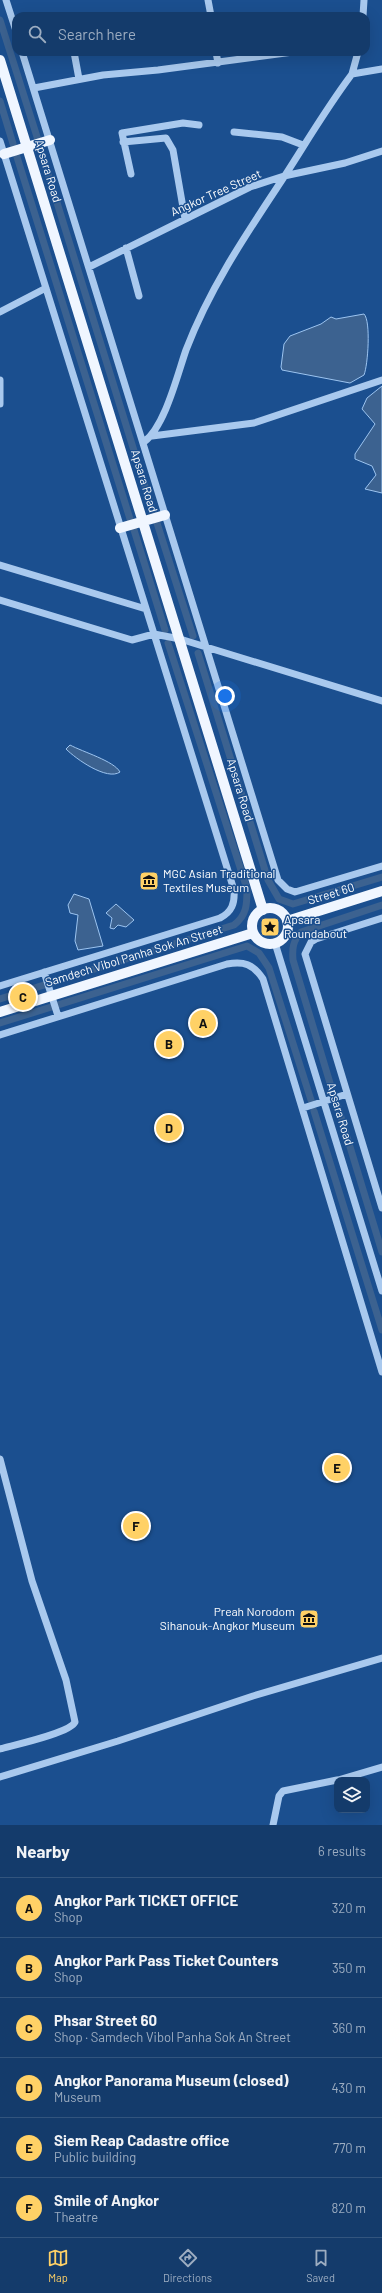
<!DOCTYPE html>
<meta charset="utf-8">
<style>
body{margin:0;font-family:Barlow,sans-serif;background:#214673;color:#f1f3f6}
.controls{position:absolute;right:12px;bottom:12px;display:grid;overflow:hidden;border-radius:8px;box-shadow:0 4px 16px #0002}
.controls button{width:36px;height:36px;display:grid;place-items:center;padding:0;border:0;border-bottom:1px solid #33557e;background:#143b6b;color:#f1f3f6;font:20px sans-serif}
.you{position:absolute;left:225px;top:696px;width:14px;height:14px;margin:-10px;border:3px solid #fff;border-radius:50%;background:#1a73e8;box-shadow:0 0 0 6px #1a73e833}
.badge{display:grid;place-items:center;width:26px;height:26px;border-radius:50%;background:#ffd166;color:#111;font-size:13px;font-weight:700}
.pin{position:absolute;translate:-50% -50%;border:2px solid #fff;box-shadow:0 1px 4px #0006}
.list{margin:0;padding:0;list-style:none}
h2{display:flex;justify-content:space-between;align-items:center;height:52px;margin:0;padding:0 16px;font-size:17px}
h2 small{font-size:13px;font-weight:400;color:#9dadc1}
.list li{display:grid;grid-template-columns:26px 1fr auto;gap:12px;align-items:center;box-sizing:border-box;height:60px;padding:0 16px;border-top:1px solid #33557e}
.list b{display:block;font-size:15px;white-space:nowrap}
.list p{margin:0;font-size:13px;white-space:nowrap;color:#9dadc1}
.list em{font-size:13px;font-style:normal;color:#9dadc1}
.icon{flex:none;width:22px;height:22px;fill:none;stroke:currentColor;stroke-width:2;stroke-linecap:round;stroke-linejoin:round}
.map{position:relative;flex:none;width:382px;height:1825px;overflow:hidden}
.search{position:absolute;background:#143b6b;box-shadow:0 4px 16px #0002;left:12px;right:12px;top:12px;height:44px;display:flex;align-items:center;gap:10px;box-sizing:border-box;padding:0 14px;border-radius:12px;color:#9dadc1;font-size:15px}
.sheet{height:412px;background:#143b6b}
nav{display:flex;justify-content:space-around;align-items:center;box-sizing:border-box;height:56px;border-top:1px solid #33557e;background:#143b6b;font-size:11px;color:#9dadc1}
nav a{display:grid;justify-items:center;gap:2px}
nav .on{color:#ffd166}
.map>svg:first-child{display:block}
.water{fill:#3c6290;stroke:#9cc4f0}
.lines{fill:none;stroke-linecap:round;stroke-linejoin:round}
.canal{stroke:#3c6290;stroke-width:7}
.minor{stroke:#a9c9ee;stroke-width:7}
.major{stroke:#f0f6ff;stroke-width:10}
.labels{text-anchor:middle;stroke-width:3;stroke-linejoin:round;paint-order:stroke}
.street-label{font-size:12px;fill:#fff;stroke:#1b4f8f}
.poi-label{font-size:12px;fill:#fff;stroke:#1b4f8f;text-anchor:start}
</style>
<div class="map">
<svg width="382" height="1825" viewBox="0 0 382 1825">
<rect width="100%" height="100%" fill="#1b4f8f"/>
<path class="water" d="M364 314C371 321 368 365 364 375L350 383 282 370 281 367 284 344 290 336 321 324 331 317 336 319Z
M382 386V493L365 489 376 475 372 466 355 459V454L375 424 362 409 367 398Z
M70 745C83 752 114 761 120 772 107 781 76 759 66 749Z
M74 894 89 899 103 946 78 950 75 941 78 915 70 913 68 905Z
M116 904 134 920 126 927 118 925 114 929 110 928 112 918 106 913Z"/>
<g class="lines">
<path class="canal" d="M0 20 38 140
M0 101 14 147
M41 151 153 512
M17 157 130 519
M157 523 193 636
M134 530 165 630
M198 653 268 880 279 899 293 904 382 877
M0 999 234 925C247 915 247 904 247 889L168 643
M0 1023 247 946 259 953 269 968 311 1100
M333 1093 293 960C292 948 293 941 301 932L382 905
M337 1104 382 1252
M314 1111 382 1330"/>
<path class="minor" d="M6 0 16 31
M208 0 211 16
M363 16 364 0
M22 52 278 880 287 889 295 892 382 866
M74 52 79 79
M216 52 218 63
M352 74 382 69
M34 88 103 75 158 70 293 52H358
M234 132 282 137 303 145
M0 141 234 890C235 903 232 912 220 918L0 986
M123 142 166 138 173 150 185 219
M131 174 122 133 183 123 199 125
M126 248 139 296
M89 267 250 187 284 176 345 163 382 151
M0 312 46 288
M0 380V404
M152 436 254 423 382 380
M144 442C165 426 177 376 186 350 210 287 247 233 284 177 306 143 327 107 352 74L358 52
M0 565 146 609
M0 600 132 640 154 634 180 639 382 701
M382 918 316 939 311 942 305 954 382 1208
M275 943 382 1291
M44 972 58 1016
M0 1035 227 964C244 961 253 964 263 979L382 1372
M303 1108 347 1094
M0 1459 32 1581 66 1680 75 1722C70 1733 14 1745 0 1749
M0 1777 118 1741 253 1696 382 1658
M338 1780 382 1767
M273 1825 279 1796 283 1791 337 1780"/>
<path class="major" d="M0 60 263 910
M4 154 50 140
M120 528 165 515
M252 926a18 18 0 1 1 36 0a18 18 0 1 1-36 0Z
M287 921 382 891
M0 1012 253 933"/>
</g>
<defs>
<g id="museum-square" transform="scale(1)"><rect x="-9" y="-9" width="18" height="18" rx="4" fill="#ffd166" stroke="#1b4f8f"/><path d="M0-6L6-3V-2H-6V-3ZM-5-1h2V3h-2ZM-1-1h2V3h-2ZM3-1h2V3H3ZM-6 4H6V6H-6Z" fill="#111"/></g>
<g id="sight-square" transform="scale(1)"><rect x="-9" y="-9" width="18" height="18" rx="4" fill="#ffd166" stroke="#1b4f8f"/><path d="M0-6L1.8-2.2L6-1.7L2.9 1.2L3.7 5.4L0 3.3L-3.7 5.4L-2.9 1.2L-6-1.7L-1.8-2.2Z" fill="#111"/></g>
</defs>
<g fill-rule="evenodd">
<use href="#museum-square" x="149" y="881"/>
<use href="#sight-square" x="270" y="927"/>
<use href="#museum-square" x="309" y="1619"/>
</g>
<g class="labels">
<g class="street-label">
<text transform="translate(48 171) rotate(73)" y="4">Apsara Road</text>
<text transform="translate(216 193) rotate(-24)" y="4">Angkor Tree Street</text>
<text transform="translate(144 481) rotate(73)" y="4">Apsara Road</text>
<text transform="translate(240 790) rotate(73)" y="4">Apsara Road</text>
<text transform="translate(331 894) rotate(-17)" y="4">Street 60</text>
<text transform="translate(134 956) rotate(-17)" y="4">Samdech Vibol Panha Sok An Street</text>
<text transform="translate(340 1114) rotate(73)" y="4">Apsara Road</text>
</g>
<g class="poi-label">
<text x="163" y="878">MGC Asian Traditional<tspan x="163" dy="14">Textiles Museum</tspan></text>
<text x="284" y="924">Apsara<tspan x="284" dy="14">Roundabout</tspan></text>
<text x="295" y="1616" text-anchor="end">Preah Norodom<tspan x="295" dy="14">Sihanouk-Angkor Museum</tspan></text>
</g>
</g>
</svg>
<div class="controls">
<button><svg class="icon" aria-label="layers" viewBox="0 0 24 24"><path d="M12 4l9 5-9 5-9-5zM3 14l9 5 9-5"/></svg></button>
</div>
<div class="you"></div>
<div class="pin badge" style="left:203px;top:1023px">A</div>
<div class="pin badge" style="left:169px;top:1044px">B</div>
<div class="pin badge" style="left:23px;top:997px">C</div>
<div class="pin badge" style="left:169px;top:1128px">D</div>
<div class="pin badge" style="left:337px;top:1468px">E</div>
<div class="pin badge" style="left:136px;top:1526px">F</div>
<div class="search"><svg class="icon" aria-label="search" viewBox="0 0 24 24"><circle cx="10" cy="10" r="6"/><path d="M15 15l6 6"/></svg>Search here</div>
</div>
<section class="sheet">
<h2>Nearby<small>6 results</small></h2>
<ul class="list">
<li><span class="badge">A</span><div><b>Angkor Park TICKET OFFICE</b><p>Shop</p></div><em>320 m</em></li>
<li><span class="badge">B</span><div><b>Angkor Park Pass Ticket Counters</b><p>Shop</p></div><em>350 m</em></li>
<li><span class="badge">C</span><div><b>Phsar Street 60</b><p>Shop · Samdech Vibol Panha Sok An Street</p></div><em>360 m</em></li>
<li><span class="badge">D</span><div><b>Angkor Panorama Museum (closed)</b><p>Museum</p></div><em>430 m</em></li>
<li><span class="badge">E</span><div><b>Siem Reap Cadastre office</b><p>Public building</p></div><em>770 m</em></li>
<li><span class="badge">F</span><div><b>Smile of Angkor</b><p>Theatre</p></div><em>820 m</em></li>
</ul>
</section>
<nav>
<a class="on"><svg class="icon" aria-label="map" viewBox="0 0 24 24"><path d="M3 6l6-2 6 2 6-2v14l-6 2-6-2-6 2zM9 4v14M15 6v14"/></svg>Map</a>
<a><svg class="icon" aria-label="directions" viewBox="0 0 24 24"><path d="M12 3l9 9-9 9-9-9zM9 14v-3h6M13 9l2 2-2 2"/></svg>Directions</a>
<a><svg class="icon" aria-label="saved" viewBox="0 0 24 24"><path d="M7 4h10v16l-5-4-5 4z"/></svg>Saved</a>
</nav>
